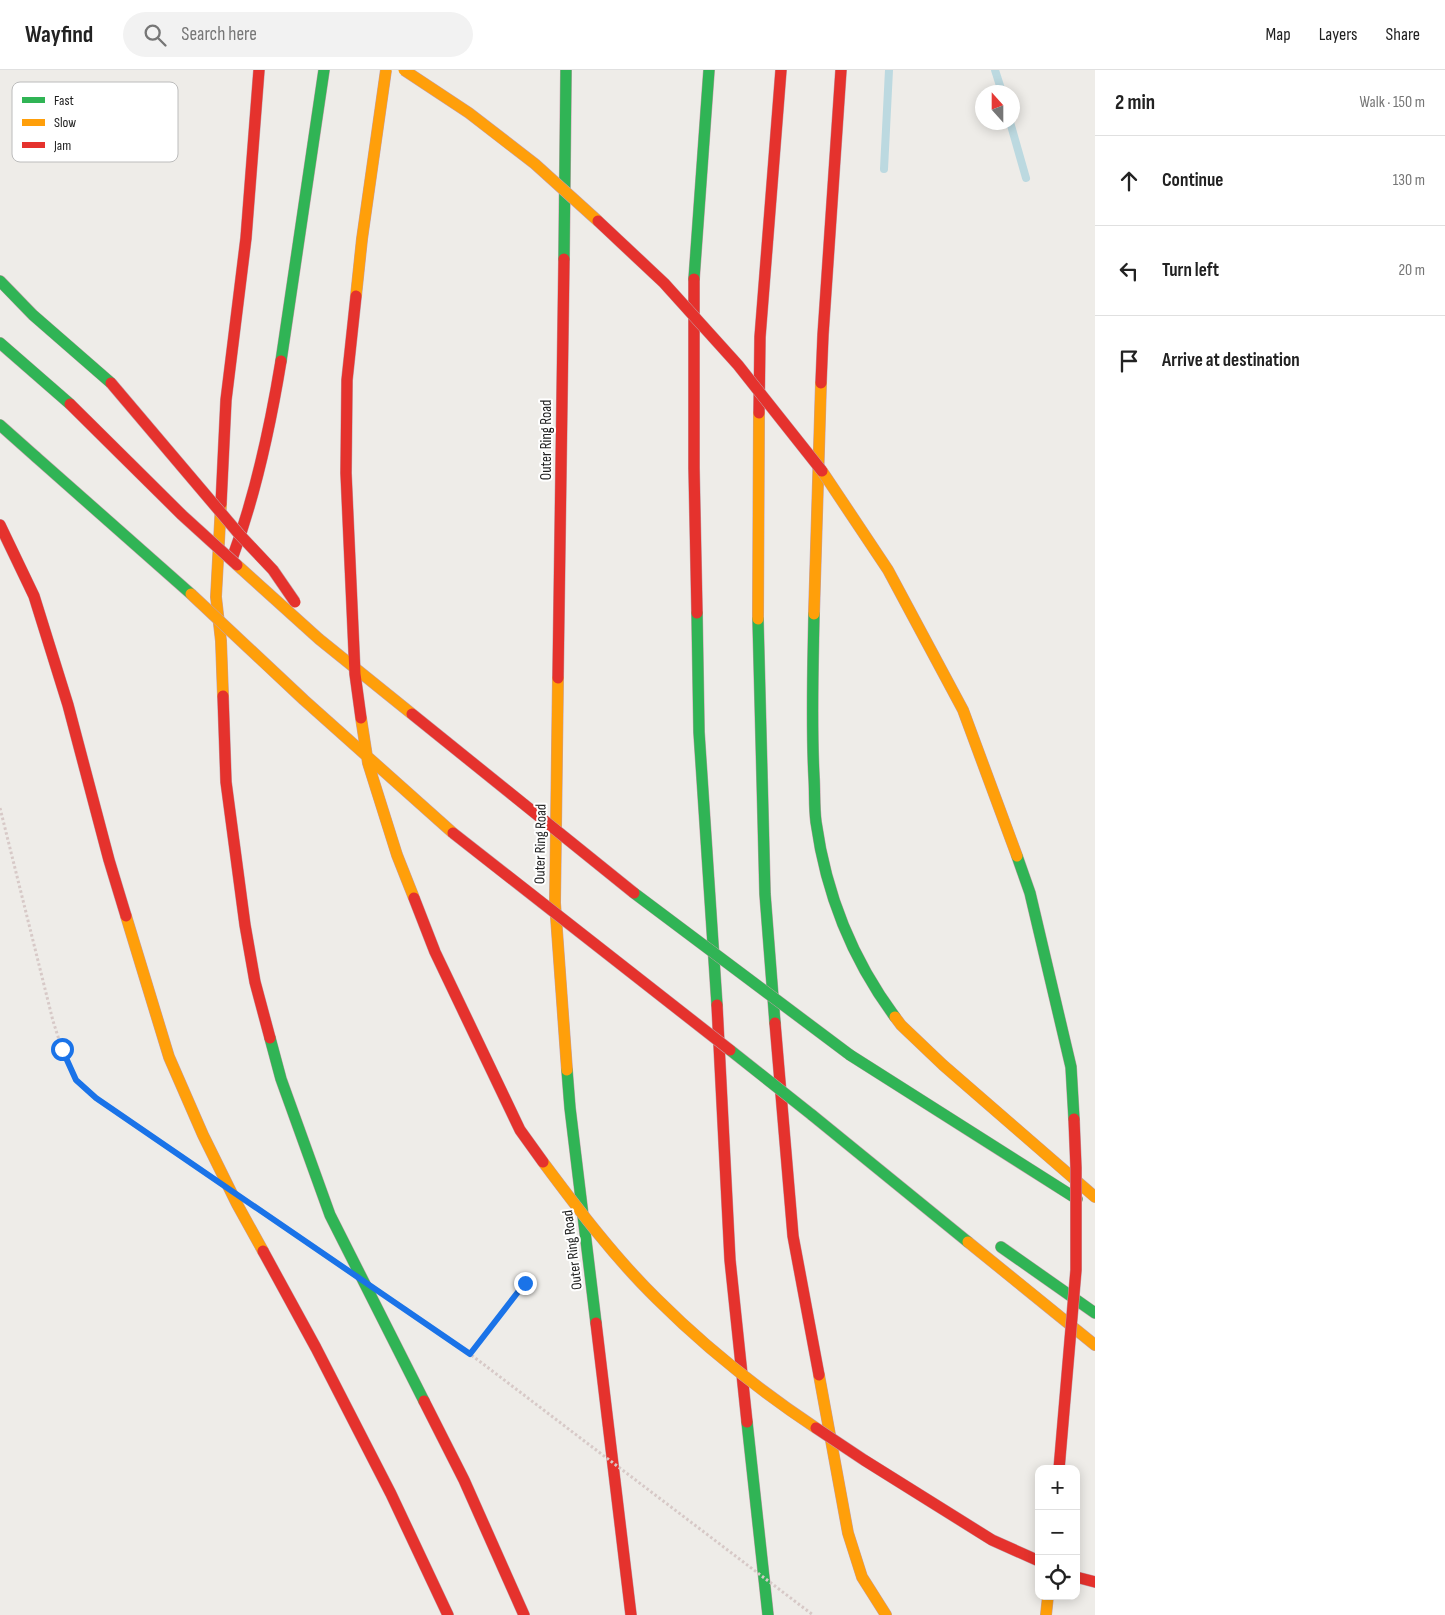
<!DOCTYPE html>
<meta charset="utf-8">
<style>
body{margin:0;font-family:"Sofia Sans Condensed",sans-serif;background:#f2f2f2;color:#222}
.controls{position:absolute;right:15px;bottom:15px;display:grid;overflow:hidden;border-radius:10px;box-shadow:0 2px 12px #0003}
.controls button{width:45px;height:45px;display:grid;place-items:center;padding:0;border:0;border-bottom:1px solid #e0e0e0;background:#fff;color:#222;font:25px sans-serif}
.compass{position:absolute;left:975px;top:15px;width:45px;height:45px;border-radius:50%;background:#fff;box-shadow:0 2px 12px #0003;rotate:339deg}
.stop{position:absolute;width:15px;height:15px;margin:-11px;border:4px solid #1a73e8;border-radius:50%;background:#fff}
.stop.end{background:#1a73e8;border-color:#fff;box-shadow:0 1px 5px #0008}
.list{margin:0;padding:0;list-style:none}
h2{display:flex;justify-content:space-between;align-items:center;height:65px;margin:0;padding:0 20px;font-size:21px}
h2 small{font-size:16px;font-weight:400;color:#767676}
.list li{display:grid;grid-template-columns:32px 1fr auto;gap:15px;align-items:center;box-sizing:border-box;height:90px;padding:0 20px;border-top:1px solid #e0e0e0}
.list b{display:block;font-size:19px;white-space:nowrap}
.list em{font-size:16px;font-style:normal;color:#767676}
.icon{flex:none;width:28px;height:28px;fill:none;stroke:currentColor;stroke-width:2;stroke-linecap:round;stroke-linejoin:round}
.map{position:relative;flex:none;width:1095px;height:1545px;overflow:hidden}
header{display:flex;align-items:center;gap:30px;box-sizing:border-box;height:70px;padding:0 25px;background:#fff;border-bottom:1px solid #e0e0e0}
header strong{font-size:24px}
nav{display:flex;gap:28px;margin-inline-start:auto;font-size:18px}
.search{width:350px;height:45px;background:#f2f2f2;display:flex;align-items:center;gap:12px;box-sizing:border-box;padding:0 18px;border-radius:28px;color:#767676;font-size:19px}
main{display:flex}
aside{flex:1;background:#fff}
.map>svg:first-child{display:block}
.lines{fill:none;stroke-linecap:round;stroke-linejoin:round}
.stream{stroke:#bcd9e0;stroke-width:8}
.fast-casing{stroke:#c3a0aa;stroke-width:12}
.slow-casing{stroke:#c3a0aa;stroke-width:12}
.jam-casing{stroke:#c3a0aa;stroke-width:12}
.path{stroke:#d7c9c7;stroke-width:3;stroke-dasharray:2.5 2.5;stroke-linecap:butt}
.fast{stroke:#30b455;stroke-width:11}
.slow{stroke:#ff9f0a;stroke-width:11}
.jam{stroke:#e5322d;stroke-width:11}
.fast-bridge-casing{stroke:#c3a0aa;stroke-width:12;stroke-linecap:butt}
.slow-bridge-casing{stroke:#c3a0aa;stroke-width:12;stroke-linecap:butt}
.jam-bridge-casing{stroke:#c3a0aa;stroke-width:12;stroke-linecap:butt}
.path-bridge{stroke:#d7c9c7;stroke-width:3;stroke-dasharray:2.5 2.5;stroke-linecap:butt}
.fast-bridge{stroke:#30b455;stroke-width:11}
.slow-bridge{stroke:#ff9f0a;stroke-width:11}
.jam-bridge{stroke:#e5322d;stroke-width:11}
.route{stroke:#1a73e8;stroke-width:6}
.labels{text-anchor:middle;stroke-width:4;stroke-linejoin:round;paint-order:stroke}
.street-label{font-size:15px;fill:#202020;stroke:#fff}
.key{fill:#fff;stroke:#bcbcbc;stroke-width:1}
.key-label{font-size:14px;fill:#202020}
</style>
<header>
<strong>Wayfind</strong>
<div class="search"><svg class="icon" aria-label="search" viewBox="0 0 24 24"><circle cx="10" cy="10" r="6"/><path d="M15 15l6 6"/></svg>Search here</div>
<nav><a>Map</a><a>Layers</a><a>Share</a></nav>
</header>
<main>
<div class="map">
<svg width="1095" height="1545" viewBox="0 0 1095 1545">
<rect width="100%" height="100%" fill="#eeece8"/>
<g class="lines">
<path class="stream" d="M995 0 1002 22
M1010 52 1026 108
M884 99 889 0"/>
<g class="fast-casing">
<path id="fast" d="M564 189 566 0
M694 209 709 0
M0 211 33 245 111 313
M0 273 70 334
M281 291 324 0
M0 355 36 387
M697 543 699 662 717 935
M814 544C813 598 811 652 814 707 815 722 814 737 816 752 826 824 852 889 895 947
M758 549 765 824 775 953
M270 968 281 1009 330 1145 424 1331
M850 985 1077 1129
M567 1000 570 1038 596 1253
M812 1045 968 1172
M1001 1177 1095 1243
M747 1352 768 1545"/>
</g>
<g class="slow-casing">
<path id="slow" d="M221 434 216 527 221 571 223 626
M814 544 821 313
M758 549 759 343
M558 608 555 833 567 1000
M126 846 169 987 203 1065 237 1134 263 1181
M895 947 901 955 943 995 1095 1127
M968 1172 1095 1275
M819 1305 848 1463 862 1507 886 1545
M1046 1545 1048 1526"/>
</g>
<g class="jam-casing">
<path id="jam" d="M694 209V398L697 543
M821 313 823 265 841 0
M759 343 760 267 781 0
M221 434 226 330 246 168 259 0
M0 455 34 526 68 635 109 790 126 846
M233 486C256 423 270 358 281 291
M558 608 564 189
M223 626 226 712 245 855 255 912 270 968
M717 935 730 1190 747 1352
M775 953 793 1166 819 1305
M263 1181 316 1278 391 1424 448 1545
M596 1253 631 1545
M424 1331 464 1410 524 1545
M1076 1507 1095 1512"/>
</g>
<path class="path" d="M470 1284 525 1213"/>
<use href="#fast" class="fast"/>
<use href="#slow" class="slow"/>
<use href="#jam" class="jam"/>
<g class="fast-bridge-casing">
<path id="fast-bridge" d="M36 387 191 524
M1017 786 1030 823 1071 997 1074 1049
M634 823 850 985
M730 980 812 1045"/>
</g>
<g class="slow-bridge-casing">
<path id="slow-bridge" d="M404 0 469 43 535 94 598 151
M356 226 362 169 386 0
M822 401 888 500 963 640 1017 786
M237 495 319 569 412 644
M191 524 304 630 453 763
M361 648 368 693 397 785 414 828
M543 1092C578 1139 615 1188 657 1229 705 1277 759 1320 816 1358"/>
</g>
<g class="jam-bridge-casing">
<path id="jam-bridge" d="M598 151 664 213 738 295 822 401
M356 226 347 310 346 403 355 604 361 648
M111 313 239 464 273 500 295 532
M70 334 182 445 237 495
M412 644 634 823
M453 763 730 980
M414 828 435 882 520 1060 543 1092
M816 1358 864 1390 992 1470 1039 1491
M1059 1399 1076 1200V1098L1074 1049"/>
</g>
<path class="path-bridge" d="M0 738 53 951 62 979 76 1010 96 1028 470 1284 813 1545"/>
<use href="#fast-bridge" class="fast-bridge"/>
<use href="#slow-bridge" class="slow-bridge"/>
<use href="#jam-bridge" class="jam-bridge"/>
</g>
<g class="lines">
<path class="route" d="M62 979 76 1010 96 1028 470 1284 525 1213"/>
</g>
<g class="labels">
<g class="street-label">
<text transform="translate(546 370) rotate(-90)" y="5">Outer Ring Road</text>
<text transform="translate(540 774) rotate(-89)" y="5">Outer Ring Road</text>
<text transform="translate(572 1180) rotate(-97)" y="5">Outer Ring Road</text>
</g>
</g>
<rect x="12" y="12" width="166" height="80" rx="8" class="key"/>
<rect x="22" y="27" width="23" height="6" fill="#30b455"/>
<rect x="22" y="49" width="23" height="7" fill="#ff9f0a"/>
<rect x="22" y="72" width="23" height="6" fill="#e5322d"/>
<g class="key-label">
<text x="54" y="35">Fast</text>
<text x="54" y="57">Slow</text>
<text x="54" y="80">Jam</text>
</g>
</svg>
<div class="controls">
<button>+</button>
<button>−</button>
<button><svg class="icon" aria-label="locate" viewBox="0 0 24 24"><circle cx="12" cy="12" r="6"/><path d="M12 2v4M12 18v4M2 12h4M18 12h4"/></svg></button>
</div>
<svg class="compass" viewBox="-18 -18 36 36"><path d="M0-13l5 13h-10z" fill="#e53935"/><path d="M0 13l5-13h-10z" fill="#767676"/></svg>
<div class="stop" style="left:62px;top:979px"></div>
<div class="stop end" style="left:525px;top:1213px"></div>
</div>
<aside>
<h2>2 min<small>Walk · 150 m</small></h2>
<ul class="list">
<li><svg class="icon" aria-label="ahead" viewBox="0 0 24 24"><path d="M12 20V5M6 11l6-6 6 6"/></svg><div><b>Continue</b></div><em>130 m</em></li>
<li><svg class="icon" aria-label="left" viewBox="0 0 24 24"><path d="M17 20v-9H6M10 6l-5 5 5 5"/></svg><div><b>Turn left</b></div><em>20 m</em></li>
<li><svg class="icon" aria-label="arrive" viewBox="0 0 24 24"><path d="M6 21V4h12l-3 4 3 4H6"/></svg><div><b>Arrive at destination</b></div></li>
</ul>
</aside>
</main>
